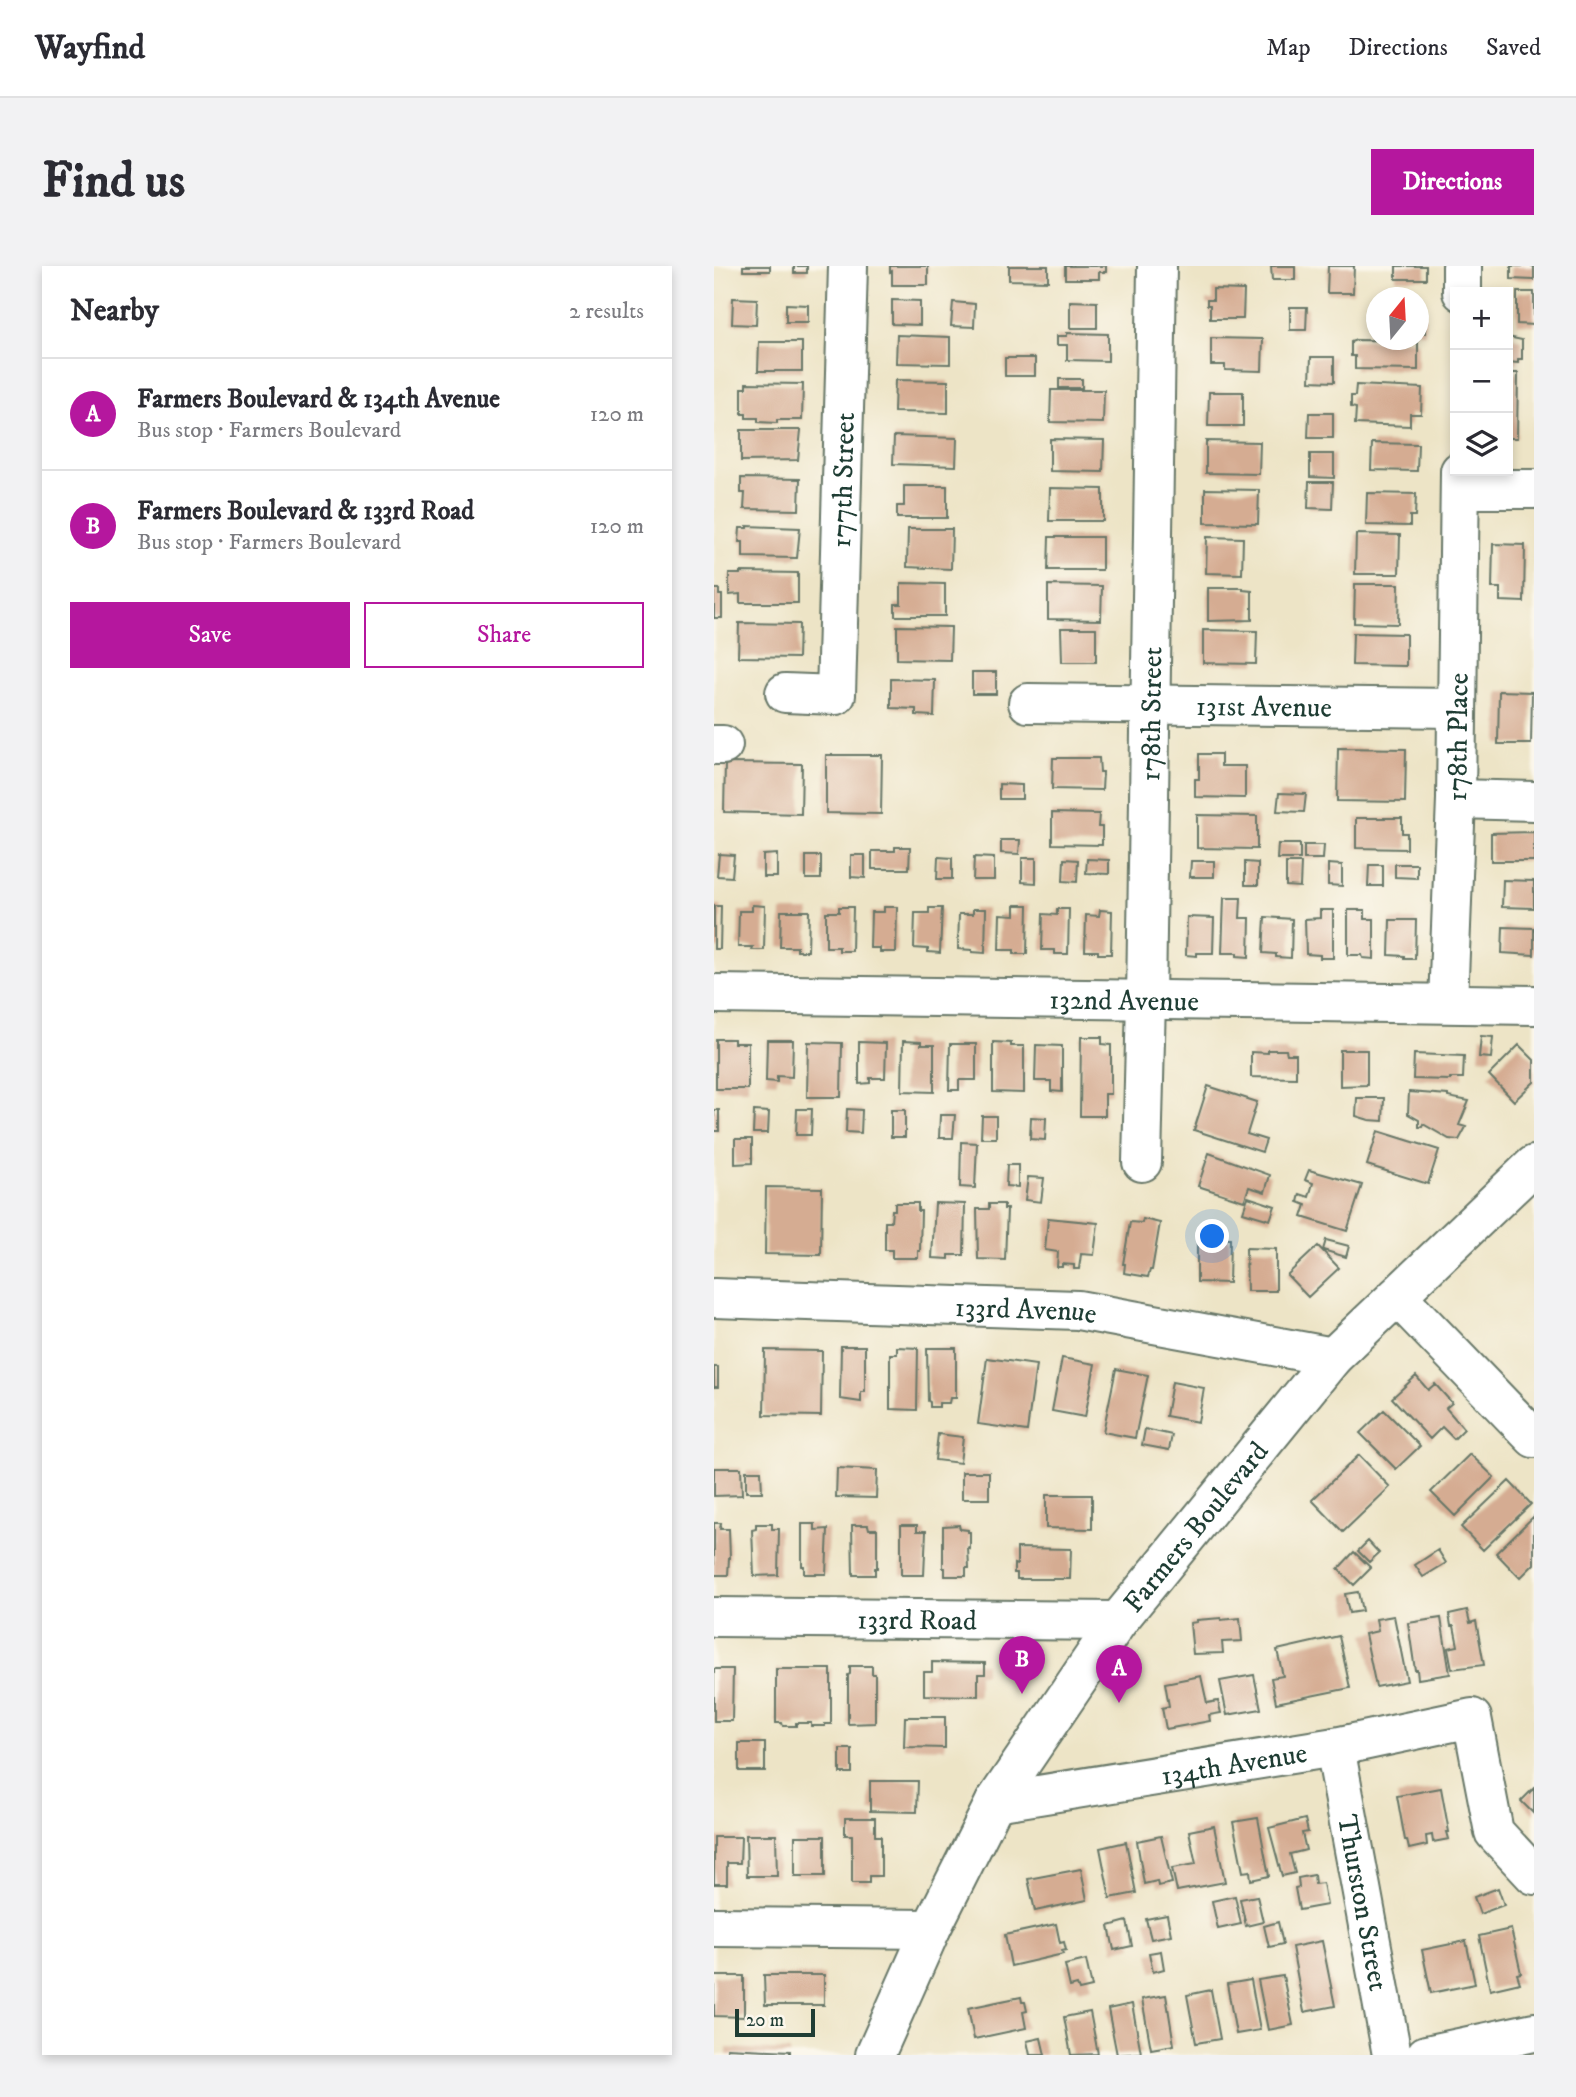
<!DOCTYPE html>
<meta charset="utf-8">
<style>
body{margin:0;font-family:"IM FELL DW Pica",serif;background:#f2f2f3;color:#2b2b33}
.controls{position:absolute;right:21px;top:21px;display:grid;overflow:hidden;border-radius:0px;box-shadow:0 4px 10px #0003}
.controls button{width:63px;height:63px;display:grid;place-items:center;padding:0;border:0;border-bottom:2px solid #e1e1e2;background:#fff;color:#2b2b33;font:35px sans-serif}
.compass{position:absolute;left:652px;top:21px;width:63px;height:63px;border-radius:50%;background:#fff;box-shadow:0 4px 10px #0003;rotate:18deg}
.scale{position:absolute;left:21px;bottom:18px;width:80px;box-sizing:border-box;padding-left:7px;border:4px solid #1f3d34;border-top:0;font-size:19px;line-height:24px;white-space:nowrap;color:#1f3d34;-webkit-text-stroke:5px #fbf7ec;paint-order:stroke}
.you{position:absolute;left:499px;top:971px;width:24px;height:24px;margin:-18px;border:5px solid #fff;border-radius:50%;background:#1a73e8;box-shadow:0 0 0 10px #1a73e833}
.badge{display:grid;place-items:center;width:46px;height:46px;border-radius:50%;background:#b5179e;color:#fff;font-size:23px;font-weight:700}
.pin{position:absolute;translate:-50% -58px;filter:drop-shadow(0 2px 4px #0008)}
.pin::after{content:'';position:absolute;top:37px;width:24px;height:21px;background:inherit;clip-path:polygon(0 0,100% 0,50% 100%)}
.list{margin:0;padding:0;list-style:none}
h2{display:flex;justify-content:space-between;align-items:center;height:91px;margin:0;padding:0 28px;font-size:30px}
h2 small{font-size:23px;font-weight:400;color:#7c7c81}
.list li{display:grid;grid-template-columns:46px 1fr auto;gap:21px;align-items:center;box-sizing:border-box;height:112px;padding:0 28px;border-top:2px solid #e1e1e2}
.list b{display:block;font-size:26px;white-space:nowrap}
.list p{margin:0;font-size:23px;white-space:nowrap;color:#7c7c81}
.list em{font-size:23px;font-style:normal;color:#7c7c81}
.actions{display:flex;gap:14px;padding:21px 28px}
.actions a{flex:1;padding:16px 0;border:2px solid #b5179e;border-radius:0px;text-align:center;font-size:24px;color:#b5179e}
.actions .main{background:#b5179e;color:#fff}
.icon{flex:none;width:38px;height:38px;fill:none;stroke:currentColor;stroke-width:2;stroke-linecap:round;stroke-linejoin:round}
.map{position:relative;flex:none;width:820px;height:1789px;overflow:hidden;border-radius:0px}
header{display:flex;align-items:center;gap:42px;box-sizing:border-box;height:98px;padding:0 35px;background:#fff;border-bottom:2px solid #e1e1e2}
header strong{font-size:33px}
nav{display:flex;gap:38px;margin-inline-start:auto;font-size:24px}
.intro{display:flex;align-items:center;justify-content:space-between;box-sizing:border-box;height:168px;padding:0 42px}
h1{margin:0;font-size:49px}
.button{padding:18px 32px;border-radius:0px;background:#b5179e;color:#fff;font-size:24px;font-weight:700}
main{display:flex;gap:42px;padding:0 42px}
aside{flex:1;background:#fff;border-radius:0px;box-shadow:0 4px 10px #0003}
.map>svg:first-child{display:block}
.building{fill:#d5ac92}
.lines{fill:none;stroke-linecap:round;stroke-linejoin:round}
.minor-casing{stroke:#677767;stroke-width:42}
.major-casing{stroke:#677767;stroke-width:42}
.minor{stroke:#fff;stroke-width:38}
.major{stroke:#fff;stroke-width:38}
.labels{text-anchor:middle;stroke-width:5;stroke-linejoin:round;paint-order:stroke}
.street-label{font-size:28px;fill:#1f3d34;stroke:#fbf7ec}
</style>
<header>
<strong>Wayfind</strong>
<nav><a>Map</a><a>Directions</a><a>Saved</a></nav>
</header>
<div class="intro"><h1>Find us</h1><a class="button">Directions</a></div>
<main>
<aside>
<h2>Nearby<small>2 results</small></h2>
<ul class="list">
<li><span class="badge">A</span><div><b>Farmers Boulevard &amp; 134th Avenue</b><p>Bus stop · Farmers Boulevard</p></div><em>120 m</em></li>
<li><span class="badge">B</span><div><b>Farmers Boulevard &amp; 133rd Road</b><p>Bus stop · Farmers Boulevard</p></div><em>120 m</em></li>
</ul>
<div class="actions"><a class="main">Save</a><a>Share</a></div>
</aside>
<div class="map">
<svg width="820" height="1789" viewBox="0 0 820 1789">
<rect width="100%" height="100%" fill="#fbf7ec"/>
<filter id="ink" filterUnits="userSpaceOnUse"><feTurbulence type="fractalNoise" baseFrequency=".0143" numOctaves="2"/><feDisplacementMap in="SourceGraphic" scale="14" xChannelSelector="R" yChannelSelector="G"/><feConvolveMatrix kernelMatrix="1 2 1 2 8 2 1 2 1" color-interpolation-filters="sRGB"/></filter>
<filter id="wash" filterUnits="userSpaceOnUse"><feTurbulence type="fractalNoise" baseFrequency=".00686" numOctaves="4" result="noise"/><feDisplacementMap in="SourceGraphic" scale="28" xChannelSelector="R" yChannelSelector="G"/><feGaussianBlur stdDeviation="1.57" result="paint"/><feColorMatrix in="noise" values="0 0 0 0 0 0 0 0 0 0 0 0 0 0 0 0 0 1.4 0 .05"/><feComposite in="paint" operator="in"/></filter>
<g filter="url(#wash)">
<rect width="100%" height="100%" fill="#ede4c6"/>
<g id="blocks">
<path class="building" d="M29 0H56V5H29Z
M80 0H93V7H80Z
M176 0H214V19H178V5L176 6Z
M295 0H334V15L295 14Z
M351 0H392V6H385V13H351Z
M557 0H581V14H558Z
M614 0H640L639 27H613Z
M682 0H712V13H682Z
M797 0H820V14L797 13Z
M499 23 530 24 529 53H496V39H493V34H499Z
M803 26H820V59L803 58Z
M19 32 43 33 42 59 18 58Z
M178 34 206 35V59L178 58Z
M356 35 383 36V62H356Z
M239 36 261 38 260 61 237 60Z
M72 38 94 39V56H72Z
M576 41H593L592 64H576Z
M704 46H711V67H704Z
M353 67 394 68V95L353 94V79H343V70H353Z
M183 69 236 71V98L182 97Z
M794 71 808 74V93H804V97L794 96Z
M497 72 549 73 548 105 511 104V99H497Z
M642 74 704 75V104L641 103V90H637V76Z
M45 76H88V105H44Z
M597 91H620V116L596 115Z
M291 92H321V110H291Z
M794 107H804L803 172H794Z
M345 113H368V122H345Z
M181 114 234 115V147L180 146Z
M32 117 89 118 88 154H63V157L44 156V152H32V148H28V122H32Z
M642 119 708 122 707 148H696V160L641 158 642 142 637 141V130H641Z
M337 124H390L389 157 336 156Z
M495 126H529V160H494Z
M595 147H619V172H594Z
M27 164H87L84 194 27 195Z
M180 170 243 172 242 200 179 198Z
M336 173 390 174 389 206 336 205Z
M492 175 546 176 545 208 492 207Z
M658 177 704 178 703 205 657 204Z
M596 188H620V212L596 211Z
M27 212 86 213 85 244 30 243 31 227H27Z
M595 216H619L618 243 594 242Z
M190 220H233V252H183V240H190Z
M336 222 389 223V255H335Z
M491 223 545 224 544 258 491 257Z
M653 227 702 228 701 250H696V260L652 259Z
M33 260 86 262 83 292 29 291V276H25L26 262H33Z
M194 263H238L237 303 193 301Z
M642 268 686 269 685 308H641Z
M335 271H388V304H334Z
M493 271 529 272 528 308 492 307Z
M779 278 811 279 810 336 786 335V322H778Z
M26 306 84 307V337H26V328L15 329V308H26Z
M187 317 231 318V350H181V338H187Z
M641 318H685L684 358 640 357Z
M334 319 388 320 387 354 334 353Z
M494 322H529V324L538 325V354L494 355Z
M0 323H5V329H8V352H0Z
M25 357 85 358 84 392 24 391Z
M183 360 237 361 236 394 183 393Z
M347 362H382V396H348Z
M489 364 543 365 542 398 489 397Z
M639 367 692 368V400L638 399Z
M258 406H282V428H258Z
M177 413 221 414 220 450 202 449V443L177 442Z
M785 425 818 426 817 478H784Z
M624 482 692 483 691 536 623 535Z
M485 488H507V500H531V532L481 531V513H485Z
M112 489H168L167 548 112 547Z
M339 492H385L386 506H389L388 524 338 523Z
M11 497 88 498 87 548 10 546Z
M285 518 308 519V533H285Z
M565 527 592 528 590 546 563 545Z
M338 547 385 548 384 561H388V579L338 578Z
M483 549 543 550V583L483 582Z
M642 552H688V567H693V583L642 582Z
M820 566V595H777V567Z
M287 574H306L305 588 287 587Z
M564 578H586V593H563Z
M590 579H610L609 593H590Z
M181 581H196L195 603H158V585H181Z
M5 588 20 589 18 611 3 610Z
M63 588V611H49V589Z
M137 589H151V612L137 611Z
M92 590H107V613H92Z
M224 591 238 592V613H223Z
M260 591 280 592V614H259Z
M308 592H322V617L308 616Z
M350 593 364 594 363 616 349 615Z
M373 593 395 594V608L372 607Z
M477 595H500V611H476Z
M531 596 544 597V619H531Z
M572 597H587L586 621 572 620Z
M614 598 628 599V620L614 619Z
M681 598H703V612L681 611Z
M655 599H669V620H654Z
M789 614 820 615V642L788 641Z
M510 632H527L526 652H536L535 691 523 690V687H508Z
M38 639 51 640 50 684H38L39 681H24L25 645H38Z
M301 639H314L313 688H300V684H285L286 648 301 649Z
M0 640H7L6 683H0Z
M125 641H139L138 685H125V681H112V646H125Z
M170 641H183L182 686H166V682H156L157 646H170Z
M215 642H228L226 687 214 686V683L200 682 201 647H215Z
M259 643H272L271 687 258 686V684L244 683 245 648H259Z
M343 643H355L354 688H341V684H328L329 648 343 649Z
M386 644 398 645 397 688H384V685H371L372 649 385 650Z
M606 644H619V692H606V689L592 688 591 653 606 652Z
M634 644H651V653H660V693L649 692 648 689H634Z
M67 645H95L94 685H83V681H66Z
M473 651 500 652 499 687H483V690L472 689Z
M551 651 578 653 577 692 562 691V688L549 687Z
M676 654H702L701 693H690V690L675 689Z
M789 661 820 662V689L788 687Z
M767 770 779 771 777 792 765 791Z
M367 771H388V778L397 779V828H391V850H366Z
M2 773H20V777H34V823H2Z
M53 774H79L78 811 63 810V816L52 815Z
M189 775 207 776V779H220V826L188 825Z
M94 776 128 777 127 831H93Z
M145 776 172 777 171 812H156V817L145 818Z
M279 776 297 777V780H310V827L279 826Z
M236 778H262V814H245V824H235Z
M322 779 348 780V826L337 825V815H321Z
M805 779 820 794V816L800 835 775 809Z
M554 784H572L573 788H582V812L537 811V786L554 787Z
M626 784H653V819L626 820Z
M700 788 750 790 749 812H736V814L699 813Z
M494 820 543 836 533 868 552 874 548 886 480 864Z
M695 826 734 829V831L755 835 745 859 752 861 745 874 735 873 709 858 708 861H705V854L694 848Z
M643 832H670L669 855 655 854 642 850Z
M83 843H98L97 869H82Z
M133 843 148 844 147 867 132 866Z
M0 844H5V865H0Z
M177 844H191V871H177Z
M40 845 55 846 54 867H39Z
M226 849H241L239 872H225Z
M268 850H282V872H267Z
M317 851 332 852 331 874 316 873Z
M664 865 725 884 714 918 653 899Z
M21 873H38V897L21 898Z
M247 876 263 877 261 922 246 921Z
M495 887 556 909 551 926 535 921 530 935 484 920Z
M293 899H304V921L292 920Z
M595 904 648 919 633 965 588 951 592 939 584 936 586 928 595 931 599 917 591 914Z
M314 911 330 912 327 936 311 934Z
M52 921 108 922 107 989 51 988Z
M534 931 561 940 556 954 529 946Z
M181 937H204V945H207L206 985H204V992H178V984H171V956H177L178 944H181Z
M221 937 251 938 250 989H235V993L218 992Z
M275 938H290V943H293L291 994 264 993 263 943H275Z
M334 952 384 957 380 989 367 988 365 1003H360V999L348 998V1001H343L344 986 331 984Z
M429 953 446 957 438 1004H436L434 1011 410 1007 411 998H409L416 956 428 957Z
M483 973H516L515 1017 483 1016Z
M612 974 635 980 632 991 609 984Z
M604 980 625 1002 594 1031 573 1009Z
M532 982 562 983V1025H533Z
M127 1080H151V1126H147V1136L126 1133Z
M183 1081 204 1082 203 1144 176 1143V1088H183Z
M213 1082H242V1132H236L235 1137H225V1141H216V1136L214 1135Z
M51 1084 108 1085 107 1150 50 1149Z
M273 1092 322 1099 313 1165 264 1158Z
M348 1092 381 1098 371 1151 338 1145Z
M0 1101H4V1121H0Z
M402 1103 434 1109 421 1172 389 1166Z
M702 1110 714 1124 721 1118 738 1137 732 1142 750 1163 740 1173 728 1161 716 1173 678 1132Z
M458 1116 490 1122 484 1156 452 1150Z
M670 1144 706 1180 682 1203 646 1167Z
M431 1163 458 1169 455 1184 428 1179Z
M224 1168 249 1171 246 1197 221 1194Z
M756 1188 780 1211 741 1250 717 1226Z
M645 1189 676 1221 629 1266 598 1234Z
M0 1202H27L28 1229 0 1230Z
M123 1202 163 1204 162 1232 122 1231Z
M32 1205H47L48 1226H32Z
M248 1206H275V1233H248Z
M795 1215 817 1238 769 1284 747 1261Z
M332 1229H378V1263L332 1262Z
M820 1250V1298L806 1312 782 1287Z
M0 1257H7L6 1263H15L16 1292H15L14 1309H0Z
M42 1258H58V1263H65L64 1309 40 1310 38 1264 42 1263Z
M88 1258H101V1264L114 1263 112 1308H90V1300H88Z
M138 1259H154L155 1263H163V1302H161V1309H139Z
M187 1259H203V1265H212L210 1309H187Z
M245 1259 246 1263 254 1264V1266H256V1283L254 1282 255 1302H252V1310H231V1302H229V1260Z
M654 1275 665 1287 655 1296 644 1285Z
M303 1282 357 1283 356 1313H303V1307H300V1298L303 1299Z
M724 1284 732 1297 709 1311 701 1299Z
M640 1286 657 1302 640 1319 624 1303Z
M644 1326 648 1345 635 1347 631 1328Z
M753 1344 756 1357 762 1355 770 1399 738 1403 734 1382 744 1380 740 1360H737L735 1348Z
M680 1350 693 1415 662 1421 651 1368 664 1365 662 1353Z
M507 1352V1354L526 1352 528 1375 508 1376 509 1387 479 1388 476 1357 483 1356V1354Z
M727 1352 736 1408 704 1413 703 1404H701L694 1357Z
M625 1370 636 1422 562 1437 557 1412 569 1410 563 1384Z
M218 1396 271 1397V1408H264V1430L210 1429V1406H218Z
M136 1400H158V1408H161V1457L134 1458V1409L136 1408Z
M0 1403H19L18 1455H0Z
M62 1403H117V1458H111V1460H97V1457H82V1460H69L68 1457H62Z
M540 1409 547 1443 513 1449 506 1415Z
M487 1410 493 1437 504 1435 507 1447 495 1449 496 1455 452 1463 448 1442 455 1440 451 1417Z
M191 1451H231V1482L190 1481Z
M25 1477H51V1505H25Z
M126 1483H138V1507H126Z
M156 1515H204L203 1546 156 1545Z
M727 1522 735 1566H733L735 1573 719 1576 718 1569 712 1570 713 1579 695 1583 693 1574H691L683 1530Z
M820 1522V1548L807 1535Z
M131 1552H161V1570H167V1610H155V1617H138V1569H131Z
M544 1552 555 1610 537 1614 536 1605 529 1606 519 1556Z
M591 1553 594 1566 588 1567 592 1584 576 1588 581 1607 568 1610 555 1562Z
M500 1560 511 1616 463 1625 458 1602 482 1598 475 1565Z
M32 1569H62L63 1610H33Z
M81 1570H111V1610H81Z
M447 1570 458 1617 444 1620 443 1615 430 1618 423 1575Z
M0 1571H27L26 1597H13V1618H0Z
M412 1576 422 1627 396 1632 386 1582Z
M367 1603 373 1634 321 1645 314 1613Z
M600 1609 601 1618 609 1617 613 1639 585 1644 581 1622 585 1621 584 1612Z
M784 1622 790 1639 766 1648 760 1631Z
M521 1630 527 1658 504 1663 498 1635Z
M543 1630 549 1656 532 1660 526 1633Z
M453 1649 457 1669 437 1673 432 1653Z
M413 1655 418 1680 400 1684 395 1660Z
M564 1656 569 1678 555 1681 550 1660Z
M342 1658 346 1677 350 1676 352 1684 348 1685 349 1688 297 1700 291 1669Z
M797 1663 807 1707 803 1708 806 1717 776 1724 765 1670Z
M608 1675 621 1740 590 1746 578 1681Z
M752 1675 761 1718 717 1727 708 1684Z
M447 1685 450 1703 439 1706 435 1687Z
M372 1694 378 1721 365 1724 363 1719 356 1721 351 1699Z
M50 1709H110V1739H51Z
M0 1710H30V1751L0 1750Z
M569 1710 579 1759 554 1764 544 1714Z
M537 1714 546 1764 522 1768 513 1718Z
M497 1724 506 1773 482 1777 473 1729Z
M452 1729 460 1779 437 1783 428 1733Z
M307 1731 308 1736H311L313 1745 309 1746 312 1762 260 1773 254 1742Z
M418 1738 427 1787 403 1789 394 1743Z
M376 1746 384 1788 357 1789 350 1751Z
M327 1772 331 1789H316L313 1775Z
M13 1782 76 1785V1789H13Z"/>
</g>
</g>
<g filter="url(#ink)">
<use href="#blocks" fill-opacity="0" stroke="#677767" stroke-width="2"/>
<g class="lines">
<g class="minor-casing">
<g id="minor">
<path d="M748 26V0"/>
<path d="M746 223H820"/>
<path id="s1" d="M71 427 122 429 134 0"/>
<path id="s2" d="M314 437 743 442"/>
<path d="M0 479H9"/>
<path d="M742 533 820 535"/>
<path id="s3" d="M0 728 820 739"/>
<path id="s4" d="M734 737 742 533 746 205"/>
<path id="s5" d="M428 896 432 733 443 0"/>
<path d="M683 1030 820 1172"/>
<path id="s6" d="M0 1032 364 1044 619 1091"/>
<path id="s7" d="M0 1351 404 1355"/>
<path id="s8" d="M621 1481 678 1789"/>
<path id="s9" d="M281 1536 621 1481 758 1452 780 1566 820 1609"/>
<path d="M0 1661 217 1663"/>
<path d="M712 1789 820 1766"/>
</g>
</g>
<g class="major-casing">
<g id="major">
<path id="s10" d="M161 1789 217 1663 281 1536 404 1355 619 1091 820 899"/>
</g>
</g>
<use href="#minor" class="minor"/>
<use href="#major" class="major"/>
</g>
</g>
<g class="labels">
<g class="street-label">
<text dy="10" stroke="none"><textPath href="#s1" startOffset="266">177th Street</textPath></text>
<text dy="10" stroke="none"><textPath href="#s2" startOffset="236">131st Avenue</textPath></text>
<text dy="10" stroke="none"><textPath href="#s5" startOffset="448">178th Street</textPath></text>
<text dy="10" stroke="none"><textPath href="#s4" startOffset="266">178th Place</textPath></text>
<text dy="10" stroke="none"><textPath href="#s3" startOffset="410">132nd Avenue</textPath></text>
<text dy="10" stroke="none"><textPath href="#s6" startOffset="312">133rd Avenue</textPath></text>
<text dy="10" stroke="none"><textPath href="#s10" startOffset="621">Farmers Boulevard</textPath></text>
<text dy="10" stroke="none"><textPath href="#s7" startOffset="203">133rd Road</textPath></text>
<text dy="10" stroke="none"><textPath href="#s9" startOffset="242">134th Avenue</textPath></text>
<text dy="10" stroke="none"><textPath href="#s8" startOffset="158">Thurston Street</textPath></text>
</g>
</g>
</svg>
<div class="controls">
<button>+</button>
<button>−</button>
<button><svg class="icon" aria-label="layers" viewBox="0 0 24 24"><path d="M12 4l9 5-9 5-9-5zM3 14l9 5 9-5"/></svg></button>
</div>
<svg class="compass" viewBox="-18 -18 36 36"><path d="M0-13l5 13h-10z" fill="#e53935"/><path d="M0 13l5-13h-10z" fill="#7c7c81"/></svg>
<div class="scale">20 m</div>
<div class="you"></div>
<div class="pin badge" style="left:405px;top:1437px">A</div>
<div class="pin badge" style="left:308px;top:1428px">B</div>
</div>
</main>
